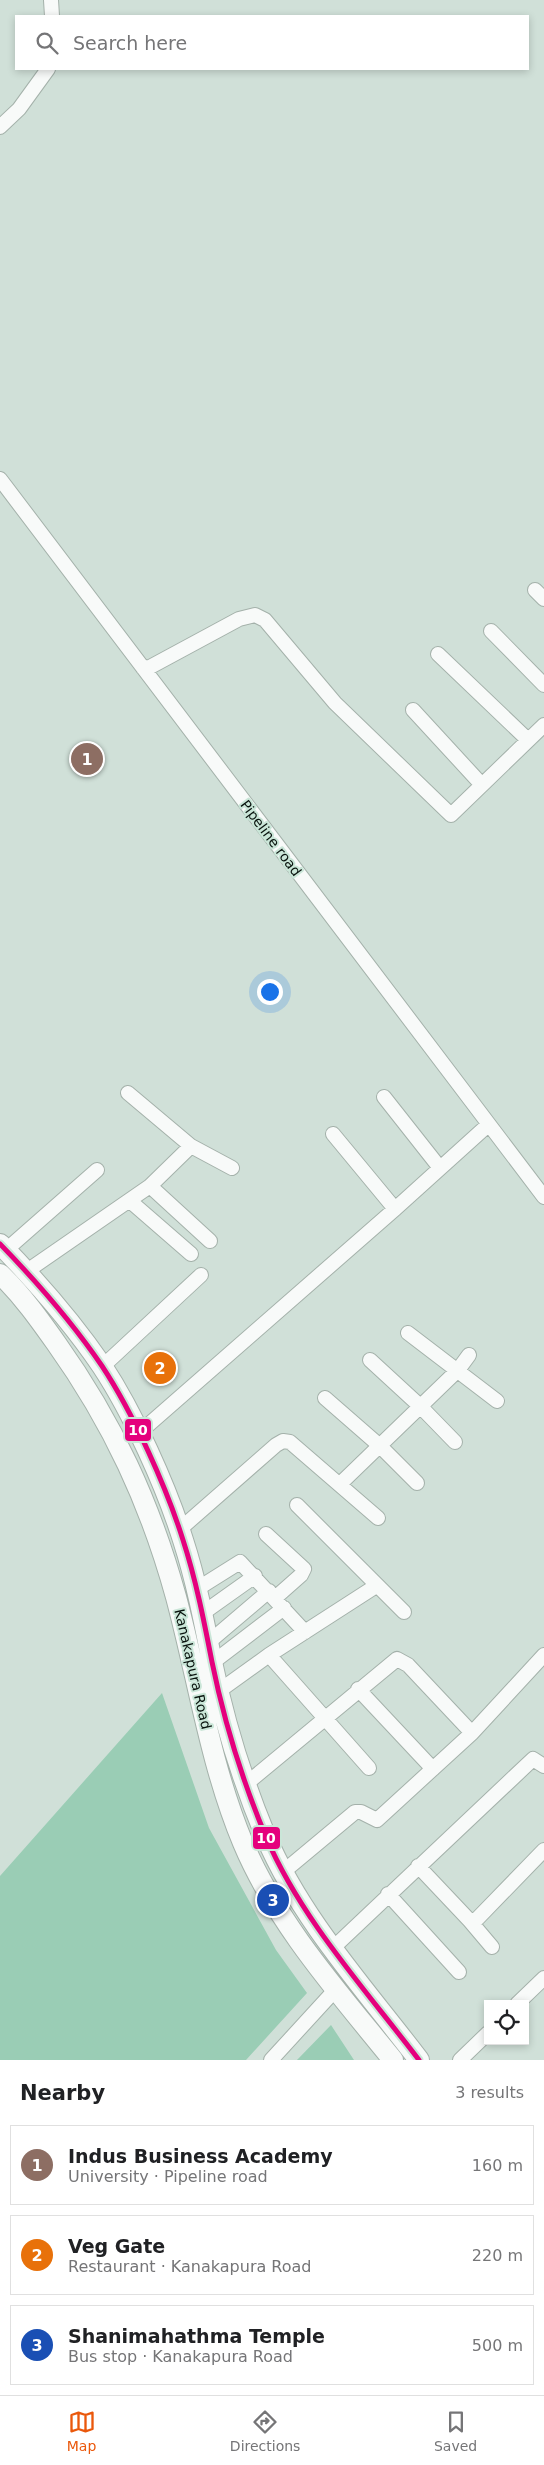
<!DOCTYPE html>
<meta charset="utf-8">
<style>
body{margin:0;font-family:"DejaVu Sans",sans-serif;background:#f2f2f2;color:#202124}
.controls{position:absolute;right:15px;bottom:15px;display:grid;overflow:hidden;border-radius:0px;box-shadow:0 2px 8px #0003}
.controls button{width:45px;height:45px;display:grid;place-items:center;padding:0;border:0;border-bottom:1px solid #e0e0e0;background:#fff;color:#202124;font:25px sans-serif}
.you{position:absolute;left:269px;top:991px;width:18px;height:18px;margin:-12px;border:4px solid #fff;border-radius:50%;background:#1a73e8;box-shadow:0 0 0 8px #1a73e833}
.badge{display:grid;place-items:center;width:32px;height:32px;border-radius:50%;background:#ea580c;color:#fff;font-size:16px;font-weight:700}
.pin{position:absolute;translate:-50% -50%;border:2px solid #fff;box-shadow:0 1px 5px #0006}
.list{margin:0;padding:0;list-style:none}
h2{display:flex;justify-content:space-between;align-items:center;height:65px;margin:0;padding:0 20px;font-size:21px}
h2 small{font-size:16px;font-weight:400;color:#757577}
.list li{display:grid;grid-template-columns:32px 1fr auto;gap:15px;align-items:center;box-sizing:border-box;height:80px;margin:0 10px 10px;padding:0 10px;border:1px solid #e0e0e0;border-radius:0px}
.list b{display:block;font-size:19px;white-space:nowrap}
.list p{margin:0;font-size:16px;white-space:nowrap;color:#757577}
.list em{font-size:16px;font-style:normal;color:#757577}
.icon{flex:none;width:28px;height:28px;fill:none;stroke:currentColor;stroke-width:2;stroke-linecap:round;stroke-linejoin:round}
.map{position:relative;flex:none;width:544px;height:2060px;overflow:hidden}
.search{position:absolute;background:#fff;box-shadow:0 2px 8px #0003;left:15px;right:15px;top:15px;height:55px;display:flex;align-items:center;gap:12px;box-sizing:border-box;padding:0 18px;border-radius:0px;color:#757577;font-size:19px}
.sheet{height:335px;background:#fff}
nav{display:flex;justify-content:space-around;align-items:center;box-sizing:border-box;height:70px;border-top:1px solid #e0e0e0;background:#fff;font-size:14px;color:#757577}
nav a{display:grid;justify-items:center;gap:2px}
nav .on{color:#ea580c}
.map>svg:first-child{display:block}
.forest{fill:#9acdb5}
.lines{fill:none;stroke-linecap:round;stroke-linejoin:round}
.minor-casing{stroke:#a4b1aa;stroke-width:16}
.highway-casing{stroke:#a4b1aa;stroke-width:22}
.minor{stroke:#f8faf9;stroke-width:14}
.highway{stroke:#f8faf9;stroke-width:20}
.bus-1-casing{stroke:#cae6d8;stroke-width:9}
.bus-1{stroke:#e5007d;stroke-width:5}
.labels{text-anchor:middle;stroke-width:4;stroke-linejoin:round;paint-order:stroke}
.street-label{font-size:14px;fill:#09130e;stroke:#cae6d8}
.line-badge{stroke:#cae6d8;stroke-width:2}
.badge-label{font-size:14px;text-anchor:middle;font-weight:bold;fill:#fff}
</style>
<div class="map">
<svg width="544" height="2060" viewBox="0 0 544 2060">
<rect width="100%" height="100%" fill="#d0e0d8"/>
<path class="forest" d="M162 1693 209 1828 276 1950 307 1993 246 2060H0V1876Z
M331 2025 354 2060H297Z"/>
<g class="lines">
<g class="minor-casing">
<path id="minor" d="M51 0 52 16
M0 127 19 109 48 69
M0 479 544 1197
M535 590 544 599
M491 631 544 685
M438 654 528 740
M143 668 150 667 239 619 255 615 265 620 335 703 451 815 544 725
M413 710 482 785
M128 1093 191 1146 232 1168
M384 1097 440 1168
M333 1134 395 1209
M150 1186 210 1241
M130 1201 191 1254
M6 1250 97 1170
M27 1271 150 1186 191 1146
M408 1333 497 1401
M370 1360 420 1406 455 1442
M102 1367 201 1275
M325 1398 380 1446 417 1483
M139 1433 395 1209 488 1125
M340 1484 458 1370 469 1355
M297 1505 404 1612
M179 1530 276 1445 283 1441 290 1442 378 1518
M266 1534 304 1569 301 1575 275 1598
M197 1589 240 1562 305 1632
M203 1613 255 1576
M209 1642 269 1591
M269 1655 369 1768
M212 1663 284 1608
M358 1689 433 1769
M219 1691 269 1655 376 1586
M246 1784 397 1659 408 1665 472 1733
M418 1866 470 1921 478 1918 544 1850
M283 1872 355 1812H361L377 1820 472 1733 544 1655
M388 1894 459 1972
M470 1921 492 1947
M333 1948 533 1759 544 1766
M517 2004 544 1978
M271 2060 336 1989
M460 2060 488 2033"/>
</g>
<g class="highway-casing">
<path id="highway" d="M0 1244C37 1282 72 1322 102 1366 133 1413 166 1486 183 1540 196 1580 204 1621 212 1662 224 1721 243 1782 266 1837 301 1919 365 1989 419 2060
M0 1274C22 1295 39 1319 56 1343 113 1423 150 1503 176 1597 198 1679 210 1764 243 1843 277 1924 339 1993 393 2060"/>
</g>
<use href="#minor" class="minor"/>
<use href="#highway" class="highway"/>
<g class="bus-1-casing">
<path id="bus-1" d="M0 1244C37 1282 72 1322 102 1366 133 1413 166 1486 183 1540 196 1580 204 1621 212 1662 224 1721 243 1782 266 1837 301 1919 365 1989 419 2060"/>
</g>
<use href="#bus-1" class="bus-1"/>
</g>
<g class="labels">
<g class="street-label">
<text transform="translate(271 838) rotate(53)" y="5">Pipeline road</text>
<text transform="translate(193 1669) rotate(77)" y="5">Kanakapura Road</text>
</g>
</g>
<g class="line-badge">
<rect x="124" y="1418" width="28" height="24" rx="5" fill="#e5007d"/>
<rect x="252" y="1826" width="29" height="24" rx="5" fill="#e5007d"/>
</g>
<g class="badge-label">
<text x="138" y="1435">10</text>
<text x="266" y="1843">10</text>
</g>
</svg>
<div class="controls">
<button><svg class="icon" aria-label="locate" viewBox="0 0 24 24"><circle cx="12" cy="12" r="6"/><path d="M12 2v4M12 18v4M2 12h4M18 12h4"/></svg></button>
</div>
<div class="you"></div>
<div class="pin badge" style="left:87px;top:759px;background:#8d6e63">1</div>
<div class="pin badge" style="left:160px;top:1368px;background:#e8710a">2</div>
<div class="pin badge" style="left:273px;top:1900px;background:#1a4fb4">3</div>
<div class="search"><svg class="icon" aria-label="search" viewBox="0 0 24 24"><circle cx="10" cy="10" r="6"/><path d="M15 15l6 6"/></svg>Search here</div>
</div>
<section class="sheet">
<h2>Nearby<small>3 results</small></h2>
<ul class="list">
<li><span class="badge" style="background:#8d6e63">1</span><div><b>Indus Business Academy</b><p>University · Pipeline road</p></div><em>160 m</em></li>
<li><span class="badge" style="background:#e8710a">2</span><div><b>Veg Gate</b><p>Restaurant · Kanakapura Road</p></div><em>220 m</em></li>
<li><span class="badge" style="background:#1a4fb4">3</span><div><b>Shanimahathma Temple</b><p>Bus stop · Kanakapura Road</p></div><em>500 m</em></li>
</ul>
</section>
<nav>
<a class="on"><svg class="icon" aria-label="map" viewBox="0 0 24 24"><path d="M3 6l6-2 6 2 6-2v14l-6 2-6-2-6 2zM9 4v14M15 6v14"/></svg>Map</a>
<a><svg class="icon" aria-label="directions" viewBox="0 0 24 24"><path d="M12 3l9 9-9 9-9-9zM9 14v-3h6M13 9l2 2-2 2"/></svg>Directions</a>
<a><svg class="icon" aria-label="saved" viewBox="0 0 24 24"><path d="M7 4h10v16l-5-4-5 4z"/></svg>Saved</a>
</nav>
